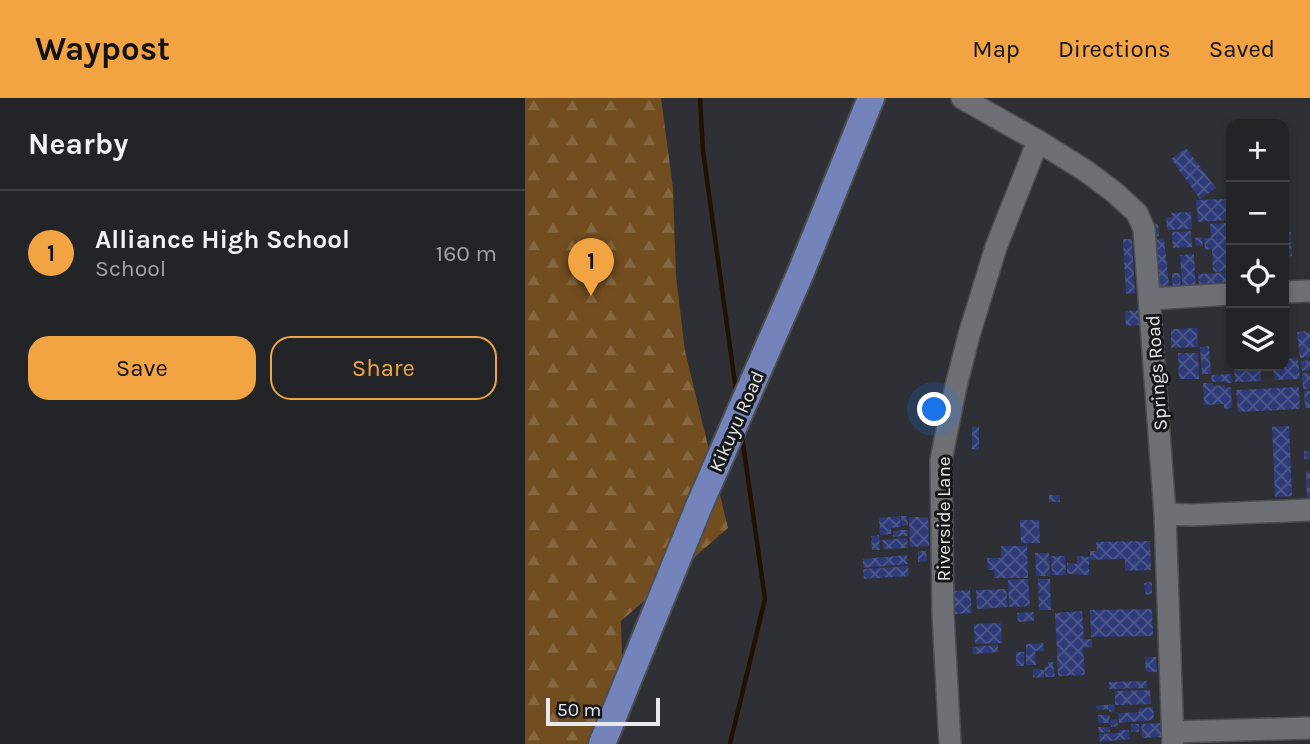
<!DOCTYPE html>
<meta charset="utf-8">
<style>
body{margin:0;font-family:Karla,sans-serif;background:#2e3034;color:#f1f3f6}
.controls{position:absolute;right:21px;top:21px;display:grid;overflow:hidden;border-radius:14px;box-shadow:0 4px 10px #0003}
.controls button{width:63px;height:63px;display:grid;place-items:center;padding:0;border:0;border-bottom:2px solid #3f4145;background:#222428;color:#f1f3f6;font:35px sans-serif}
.scale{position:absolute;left:21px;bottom:18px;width:114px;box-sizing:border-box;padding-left:7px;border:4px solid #e8e9ec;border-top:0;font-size:19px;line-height:24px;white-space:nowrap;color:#e8e9ec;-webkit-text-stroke:5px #17181a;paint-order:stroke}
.you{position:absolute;left:410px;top:312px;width:24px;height:24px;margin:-18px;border:5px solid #fff;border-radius:50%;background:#1a73e8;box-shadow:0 0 0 10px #1a73e833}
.badge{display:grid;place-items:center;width:46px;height:46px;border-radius:50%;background:#f3a442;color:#111;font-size:23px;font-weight:700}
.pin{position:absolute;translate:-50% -58px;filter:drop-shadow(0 2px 4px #0008)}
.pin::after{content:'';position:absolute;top:37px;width:24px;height:21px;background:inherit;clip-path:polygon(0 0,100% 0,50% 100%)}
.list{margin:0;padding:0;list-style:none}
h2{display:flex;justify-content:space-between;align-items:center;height:91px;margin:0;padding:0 28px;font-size:30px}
h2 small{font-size:23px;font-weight:400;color:#a2a4a8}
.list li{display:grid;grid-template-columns:46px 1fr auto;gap:21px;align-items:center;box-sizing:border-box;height:126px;padding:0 28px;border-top:2px solid #3f4145}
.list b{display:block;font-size:26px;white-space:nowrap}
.list p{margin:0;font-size:23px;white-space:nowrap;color:#a2a4a8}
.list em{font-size:23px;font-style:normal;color:#a2a4a8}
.actions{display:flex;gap:14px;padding:21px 28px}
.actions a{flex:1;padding:16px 0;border:2px solid #f3a442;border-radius:21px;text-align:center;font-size:24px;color:#f3a442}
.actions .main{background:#f3a442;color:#111}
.icon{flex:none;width:38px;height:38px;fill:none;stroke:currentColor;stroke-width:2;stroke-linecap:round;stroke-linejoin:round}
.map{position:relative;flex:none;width:785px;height:646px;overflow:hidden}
header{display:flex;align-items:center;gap:42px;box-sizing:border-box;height:98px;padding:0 35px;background:#f3a442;color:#111}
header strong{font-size:33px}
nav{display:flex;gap:38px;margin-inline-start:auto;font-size:24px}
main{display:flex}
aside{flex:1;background:#222428}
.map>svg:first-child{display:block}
.forest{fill:url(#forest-firs)}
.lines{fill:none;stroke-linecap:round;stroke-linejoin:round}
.stream{stroke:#211101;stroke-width:4.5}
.building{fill:url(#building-cross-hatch)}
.minor-casing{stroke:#4d4e52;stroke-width:24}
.major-casing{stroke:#4d4e52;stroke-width:30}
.minor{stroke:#6e7076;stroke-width:21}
.major{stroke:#7483b9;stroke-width:26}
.labels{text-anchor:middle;stroke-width:6;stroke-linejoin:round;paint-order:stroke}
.street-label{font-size:19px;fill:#e8e9ec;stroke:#17181a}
</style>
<header>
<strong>Waypost</strong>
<nav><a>Map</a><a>Directions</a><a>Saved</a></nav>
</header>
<main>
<aside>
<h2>Nearby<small></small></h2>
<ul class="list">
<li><span class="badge">1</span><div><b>Alliance High School</b><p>School</p></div><em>160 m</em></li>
</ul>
<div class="actions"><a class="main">Save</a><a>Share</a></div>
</aside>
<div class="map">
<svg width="785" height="646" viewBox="0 0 785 646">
<defs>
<pattern id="forest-firs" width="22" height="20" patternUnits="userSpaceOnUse" patternTransform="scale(1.75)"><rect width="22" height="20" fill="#724d1f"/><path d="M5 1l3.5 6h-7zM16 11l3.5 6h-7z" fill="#866740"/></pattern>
<pattern id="building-cross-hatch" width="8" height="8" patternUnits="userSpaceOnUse" patternTransform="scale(1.75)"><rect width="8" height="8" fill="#2e3b78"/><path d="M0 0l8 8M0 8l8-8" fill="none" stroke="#4c578b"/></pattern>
</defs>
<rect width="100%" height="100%" fill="#2e3035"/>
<path class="forest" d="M0 0H136L148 90 151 178 160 253 203 430 96 523 98 594 68 646H0Z"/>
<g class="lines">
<path class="stream" d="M175 0 178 53 211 293
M205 646 240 501 217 338"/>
</g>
<path class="building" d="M661 50 691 90 675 101 646 61Z
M701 101 703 122 673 124 671 102Z
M666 114 667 131 642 132 641 119H647L646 115Z
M703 125 704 142H702L703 156H705L706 173 688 174 687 151 680 152 679 140H686L685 126Z
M624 126H633L634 138 625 139Z
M666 133 667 149 648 150 647 134Z
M759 134H766V143H759Z
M677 139 678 148H671L670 140Z
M639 140 645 196 635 197 630 141Z
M598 141H607L610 195 601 196Z
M766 144 767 158 759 159V145Z
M669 156 671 196H658L655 157Z
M706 174V184L674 186 673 176Z
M647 175H655L656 193 648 194Z
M614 212V227L601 228 600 213Z
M672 230 673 249 646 250V231Z
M781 233V235L785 234V259L775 260 772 234Z
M684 248 686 276H677L675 249Z
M653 255H673L674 281H654Z
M773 260 775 281 749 282 748 268H759V261Z
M785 262V272L777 273 776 263Z
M709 268H736V283L710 284Z
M777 275H785V291H778Z
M706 276 707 285H700V283L687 284 686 277Z
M678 285H688V288L700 287V290L706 289 707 310 699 311V306L679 307Z
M774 289 775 311 713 314 711 292Z
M779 293H785V310H780Z
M764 328 767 398 750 399 747 329Z
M447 329H454V352L447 351Z
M779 353H785V361H779Z
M781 373H785V401H782Z
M524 397H535V404H524Z
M375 418 376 429 366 430V436L355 437 354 420Z
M376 418H382L383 427 377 428Z
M384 419H403L404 448 385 449Z
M495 422H514L515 445H496Z
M376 432H382L383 438 368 439V433Z
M354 437 355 452H347L346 438Z
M382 440 383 450 358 451 357 442Z
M625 443 626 472 600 473V461L564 462V477L542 476V465L552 466V458L565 459V453H572L571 444Z
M476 448H502L503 480H469V472H463L462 460H476Z
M393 453H401L402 463 393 464Z
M510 455H524L525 478H511Z
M382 457 383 466 338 470V461Z
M526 458H540L541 477H527Z
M383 468 384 478 339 481 338 471Z
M503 481 505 508 484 509 483 482Z
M513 481H525L526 512H514Z
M627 484V496L621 497 619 485Z
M481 491 483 509 452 511 451 492Z
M445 492 447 515 430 516 429 493Z
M627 511 628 538 566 539 565 512Z
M557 513 559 541H567V549L558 550 560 577 533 578 530 515Z
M509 514V523L493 524 492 515Z
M476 525 477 545 450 546 449 526Z
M518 545 519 553H510L511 567H501V546Z
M473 547V554L448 556 447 549Z
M491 554H499V568H491Z
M620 559H631L632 574H621Z
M523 564H528L530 579H520L519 569 524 568Z
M508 571 519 572V580L508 579Z
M622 583V590L584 591V584Z
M625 592 626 606 590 607V593Z
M589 606 590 613 584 614V611L572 612 571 608Z
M628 609 629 622 594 625 593 615 614 614V610Z
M573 617H585L584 625H573Z
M592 621 593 628 586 629 585 622Z
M636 625V639L617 640 616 626Z
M606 626H614V634H606Z
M573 629H585V634L574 635Z
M594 632H604L605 641 575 644 574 636 594 635Z"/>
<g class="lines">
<g class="minor-casing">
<path id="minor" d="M437 0 513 43 561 73 589 94 612 115 619 131 640 416 648 646
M759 194 785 193
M626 201 706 196
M640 416 667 417 785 412
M648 634 785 630
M425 646 418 516 416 362 431 288 444 237 471 149 513 43"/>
</g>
<g class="major-casing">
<path id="major" d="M77 646 174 408 276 174 346 0"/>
</g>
<use href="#minor" class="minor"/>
<use href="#major" class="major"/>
</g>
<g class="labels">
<g class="street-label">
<text transform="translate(631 275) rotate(-94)" y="7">Springs Road</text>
<text transform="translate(211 323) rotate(-66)" y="7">Kikuyu Road</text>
<text transform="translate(418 421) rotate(-90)" y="7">Riverside Lane</text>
</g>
</g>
</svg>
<div class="controls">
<button>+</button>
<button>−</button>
<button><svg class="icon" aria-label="locate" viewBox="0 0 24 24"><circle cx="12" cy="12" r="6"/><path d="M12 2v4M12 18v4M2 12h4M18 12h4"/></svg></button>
<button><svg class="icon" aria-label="layers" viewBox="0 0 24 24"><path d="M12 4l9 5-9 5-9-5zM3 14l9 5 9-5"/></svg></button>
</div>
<div class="scale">50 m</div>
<div class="you"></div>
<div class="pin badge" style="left:66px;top:198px">1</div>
</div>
</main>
